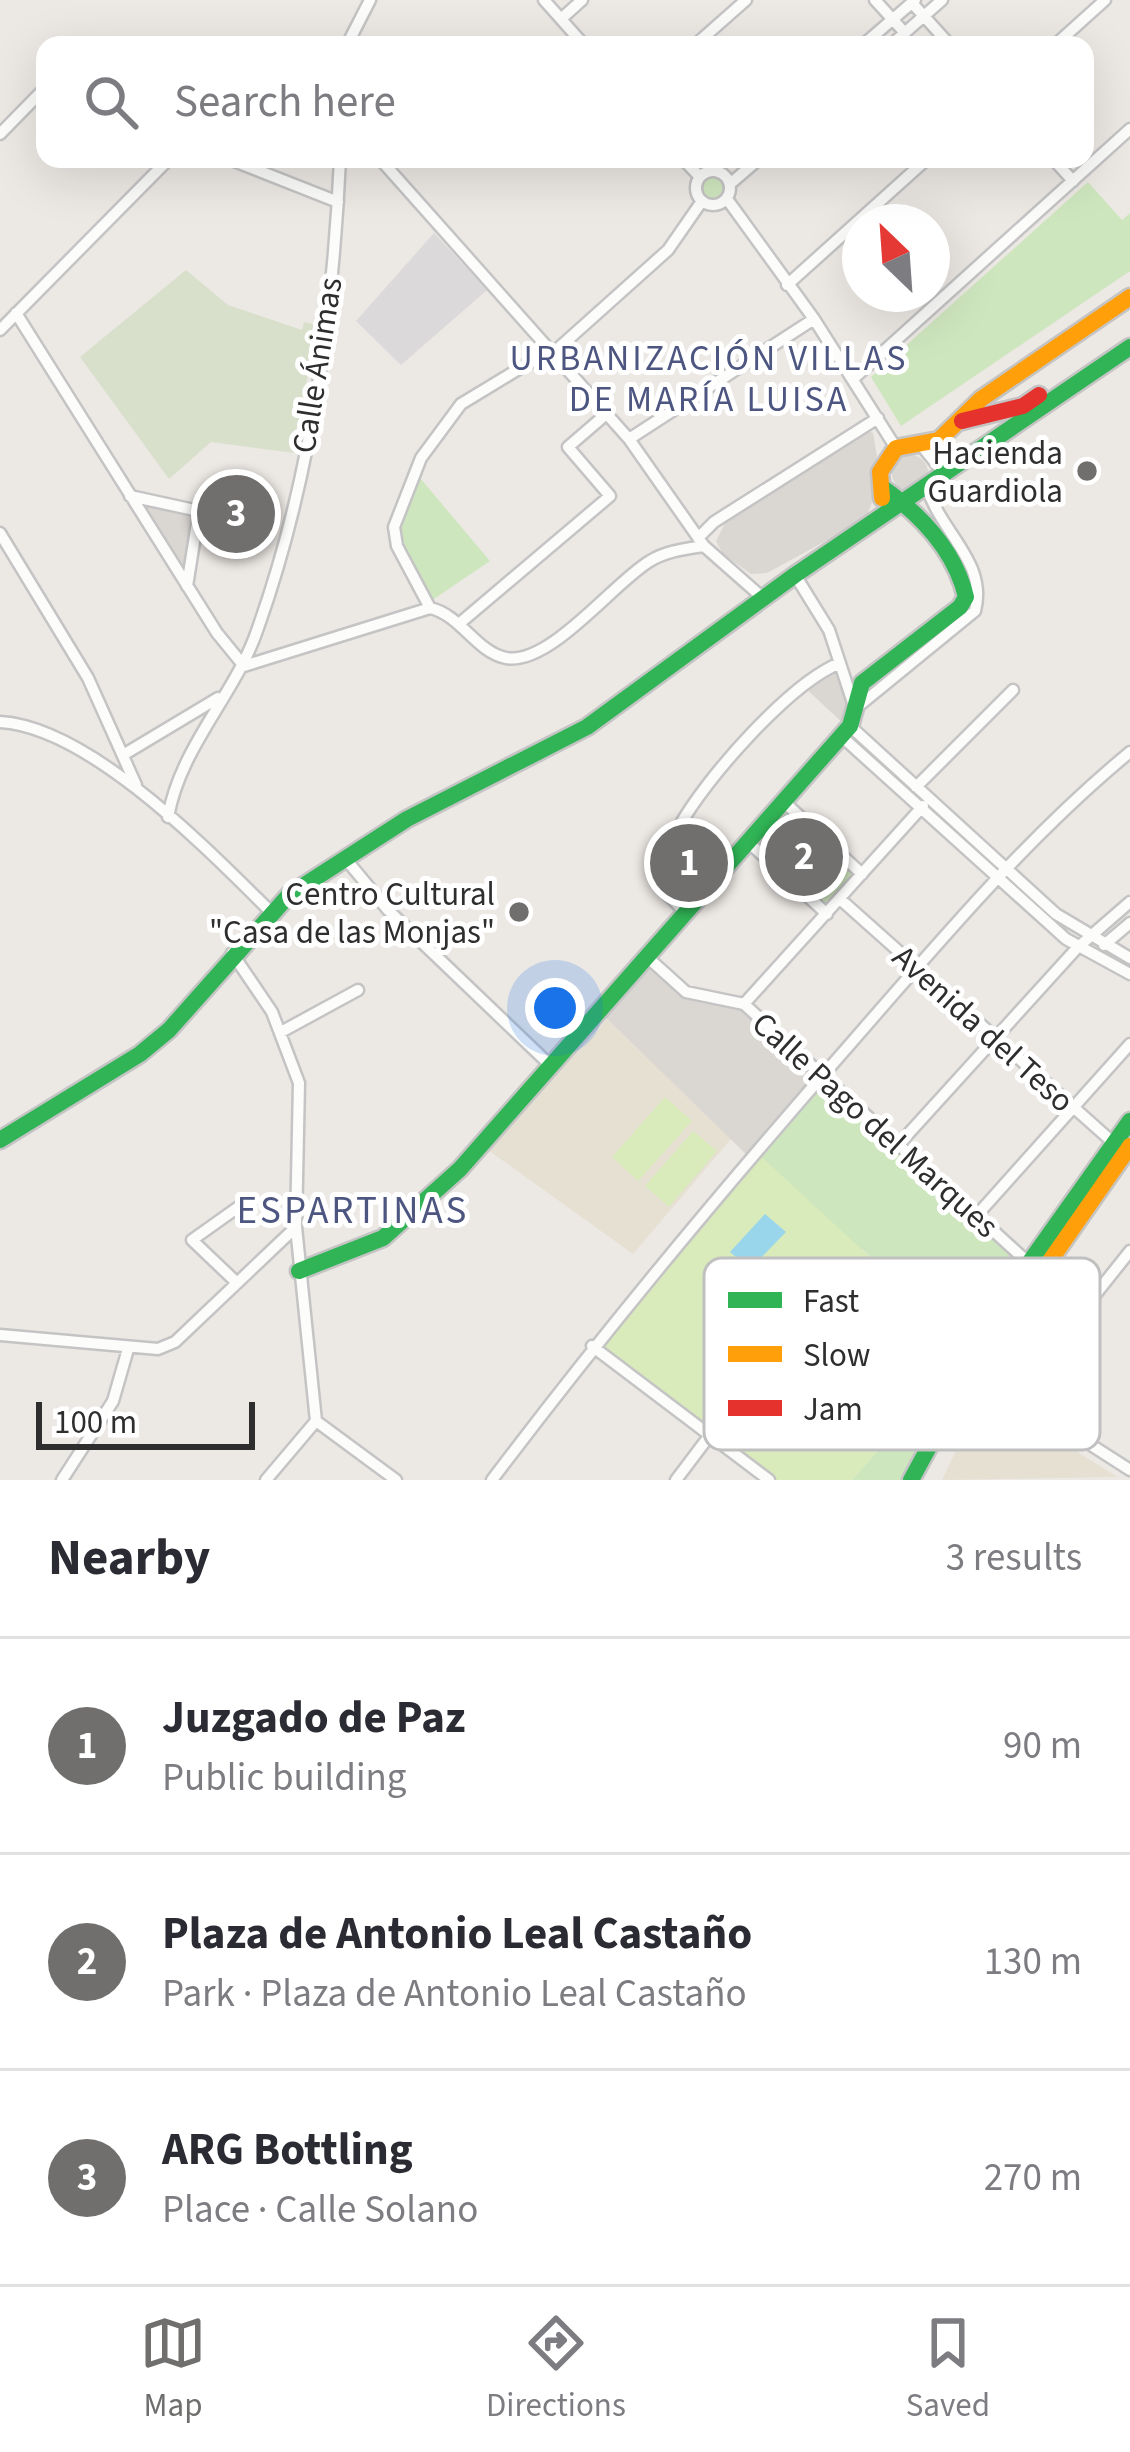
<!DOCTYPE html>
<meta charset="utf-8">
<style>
body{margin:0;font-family:"Source Sans 3",sans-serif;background:#f2f2f3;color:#2b2b33}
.compass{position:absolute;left:842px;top:204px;width:108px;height:108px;border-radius:50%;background:#fff;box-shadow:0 12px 48px #0002;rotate:335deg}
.scale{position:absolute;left:36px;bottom:30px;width:219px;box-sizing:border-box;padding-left:12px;border:6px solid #2e2e2e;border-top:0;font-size:33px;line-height:42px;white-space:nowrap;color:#2e2e2e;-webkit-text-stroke:9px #fff;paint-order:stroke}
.you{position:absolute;left:555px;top:1008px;width:42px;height:42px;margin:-30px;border:9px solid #fff;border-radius:50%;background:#1a73e8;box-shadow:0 0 0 18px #1a73e833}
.badge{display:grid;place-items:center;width:78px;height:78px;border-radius:50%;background:#706f6e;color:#fff;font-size:39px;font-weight:700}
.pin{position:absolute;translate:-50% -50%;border:6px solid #fff;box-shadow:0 3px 12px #0006}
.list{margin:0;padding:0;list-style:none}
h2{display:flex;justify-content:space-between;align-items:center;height:156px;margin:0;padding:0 48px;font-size:51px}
h2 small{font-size:39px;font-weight:400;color:#7c7c81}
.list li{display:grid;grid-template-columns:78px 1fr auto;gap:36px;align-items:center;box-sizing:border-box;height:216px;padding:0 48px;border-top:3px solid #e1e1e2}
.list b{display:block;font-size:45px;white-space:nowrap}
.list p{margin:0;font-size:39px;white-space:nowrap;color:#7c7c81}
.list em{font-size:39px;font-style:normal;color:#7c7c81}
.icon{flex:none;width:66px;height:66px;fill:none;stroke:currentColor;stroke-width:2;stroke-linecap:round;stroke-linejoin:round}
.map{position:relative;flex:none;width:1130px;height:1480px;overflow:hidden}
.search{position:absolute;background:#fff;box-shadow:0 12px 48px #0002;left:36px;right:36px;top:36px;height:132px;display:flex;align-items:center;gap:30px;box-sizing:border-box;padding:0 42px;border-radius:24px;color:#7c7c81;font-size:45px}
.sheet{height:804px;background:#fff}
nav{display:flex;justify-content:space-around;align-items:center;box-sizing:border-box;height:168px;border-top:3px solid #e1e1e2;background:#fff;font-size:33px;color:#7c7c81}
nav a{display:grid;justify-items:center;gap:6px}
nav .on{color:#706f6e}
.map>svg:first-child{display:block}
.industrial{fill:#dcd9db}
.education{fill:#e6e0d3}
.green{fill:#cee6be}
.cemetery{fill:#d8e0cc}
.pitch{fill:#d9eabb}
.plaza{fill:#dad6d2}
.water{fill:#99d6ec}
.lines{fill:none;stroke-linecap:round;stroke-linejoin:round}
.street-casing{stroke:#c5c4c5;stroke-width:15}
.fast-casing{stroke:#c5c4c5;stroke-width:21}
.slow-casing{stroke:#c5c4c5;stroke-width:21}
.jam-casing{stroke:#c5c4c5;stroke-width:21}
.street{stroke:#fcfcfb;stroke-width:10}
.fast{stroke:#30b455;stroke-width:16}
.slow{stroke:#ff9f0a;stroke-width:16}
.jam{stroke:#e5322d;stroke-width:16}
.poi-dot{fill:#706f6e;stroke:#fff;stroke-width:4.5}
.labels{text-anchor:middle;stroke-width:10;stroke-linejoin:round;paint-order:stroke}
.street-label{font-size:33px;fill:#2e2e2e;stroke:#fff}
.poi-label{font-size:33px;fill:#2e2e2e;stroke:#fff;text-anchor:end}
.neighbourhood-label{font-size:36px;letter-spacing:3px;fill:#4d5680;stroke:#fff}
.quarter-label{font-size:39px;letter-spacing:3px;fill:#4d5680;stroke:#fff}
.key{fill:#fff;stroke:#c0c0c0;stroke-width:3}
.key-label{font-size:33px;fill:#2e2e2e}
</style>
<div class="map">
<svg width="1130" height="1480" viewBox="0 0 1130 1480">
<rect width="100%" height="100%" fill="#ece8e4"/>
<path class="industrial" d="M434 233 487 290 401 365 356 321Z"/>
<path class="education" d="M607 1019 731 1139 633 1254 488 1150Z
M991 1376 1051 1436 1118 1477 942 1480Z"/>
<path class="green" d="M699 188a14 14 0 1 1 28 0a14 14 0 1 1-28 0Z
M1088 182 1122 220 1130 213V271L901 426 871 377Z
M415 472 490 561 428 603C393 539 389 541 415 472Z
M782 800 862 874 827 914 746 840Z
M823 1074 1029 1263 911 1480H852L968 1347 862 1249 687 1235Z"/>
<path class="cemetery" d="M186 270 228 305 302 330 304 322 316 325 295 453 211 442 169 479 80 357Z"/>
<path class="pitch" d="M665 1097 692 1121 638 1181 612 1157Z
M693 1131 717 1151 669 1207 645 1186Z
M757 1153 969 1348 852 1480H769L593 1346Z"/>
<path class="plaza" d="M867 431 873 433 877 456 871 474 875 493 866 519 767 573 751 574 723 554 716 541 725 523Z
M892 473a18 18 0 1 1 36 0a18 18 0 1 1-36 0Z
M130 496 199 511 187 586Z
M840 663 855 709 847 727 802 685Z
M670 850 706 884 683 910 663 890Z
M645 955 676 984 744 1004 823 1074 751 1159 598 1010Z"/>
<path class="water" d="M765 1214 786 1232 750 1269 730 1252Z"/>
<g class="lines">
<g class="street-casing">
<path id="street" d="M544 0 584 45
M875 0 905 33
M912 3 950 45
M561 19 582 0
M347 45 370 0
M695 45 746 0
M863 45 915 0
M891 45 942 0
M1055 45 1105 0
M0 134 45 88
M229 159 338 202
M380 159 629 439 704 546 763 598
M683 159 700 177
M1053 159 1073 181
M696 188a17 17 0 1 1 34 0a17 17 0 1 1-34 0Z
M730 184 759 159
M727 199 814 319 896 448
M787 285 927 159
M16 313 217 633 244 666 430 608C461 615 476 652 506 658 550 666 614 582 650 561 666 551 685 549 704 546
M0 330 169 159
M553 353 668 250 702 201
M853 379 1130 129
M629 439 814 319
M922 446 943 472
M130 496 199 511 187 586
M0 533 88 678 136 785
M698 538 714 522 878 418
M795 575 829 630 855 709 975 611C988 560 938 532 926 483
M430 608 397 546 394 527 421 458 461 404 550 350
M460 623 610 496 568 447 604 416
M0 722C90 727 209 851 271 912
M850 726 1056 914 1130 958
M840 735 1066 939 1130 974
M123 755 218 698
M916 787 1013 690
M782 800 862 874
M168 817C181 745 236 694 258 628 311 479 333 316 340 159
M746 840 827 914
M344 857 388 910 550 1065
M840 899 1117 1146
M683 910 663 890C667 869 669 846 679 827 705 779 790 683 840 663
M1104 945 1130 923
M232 953 272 1012 299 1083 296 1227 316 1421
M645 955 686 992 744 1004 1032 1266
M744 1004 923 806
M281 1032 358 990
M900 1143 1077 948 1130 902
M978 1214 1130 1044
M235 1281 192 1240 244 1203
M1024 1295 1068 1329 1130 1251
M0 1335 158 1349 175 1342 296 1227
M592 1346 769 1480
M979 1355 1052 1420 1130 1470
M316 1421 396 1480
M62 1480 113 1401 128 1349
M266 1480 316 1421
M492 1480C606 1329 727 1184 852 1042 940 941 1027 837 1130 752
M676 1480 710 1435"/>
</g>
<g class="fast-casing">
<path id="fast" d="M0 1140 140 1054 169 1030 289 895 407 819 587 727 795 575 1130 347
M299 1271 383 1238 460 1169 850 726 862 683 960 607 966 597C955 550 921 515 883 488
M911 1480 1029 1263 1130 1121"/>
</g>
<g class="slow-casing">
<path id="slow" d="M882 498 880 472 896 448 939 440 981 399 1130 297
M1015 1311 1130 1146"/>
</g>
<g class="jam-casing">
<path id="jam" d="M962 421 1023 406 1039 395"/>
</g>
<use href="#street" class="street"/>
<use href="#fast" class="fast"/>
<use href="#slow" class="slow"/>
<use href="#jam" class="jam"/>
</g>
<g class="poi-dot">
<circle cx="1087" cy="471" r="12"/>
<circle cx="519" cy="912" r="12"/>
</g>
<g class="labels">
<g class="street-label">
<text transform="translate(316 365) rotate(-81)" y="12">Calle Ánimas</text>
<text transform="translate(984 1028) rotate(42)" y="12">Avenida del Teso</text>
<text transform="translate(876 1124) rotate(42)" y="12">Calle Pago del Marques</text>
</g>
<g class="poi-label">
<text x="1063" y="464">Hacienda<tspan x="1063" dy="38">Guardiola</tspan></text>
<text x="495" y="905">Centro Cultural<tspan x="495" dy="38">"Casa de las Monjas"</tspan></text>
</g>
<g class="neighbourhood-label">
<text x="709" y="370">URBANIZACIÓN VILLAS<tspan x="709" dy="41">DE MARÍA LUISA</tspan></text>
</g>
<g class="quarter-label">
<text x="353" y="1223">ESPARTINAS</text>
</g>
</g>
<rect x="704" y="1258" width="396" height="192" rx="18" class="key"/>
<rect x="728" y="1292" width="54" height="16" fill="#30b455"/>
<rect x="728" y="1346" width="54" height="16" fill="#ff9f0a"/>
<rect x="728" y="1400" width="54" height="16" fill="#e5322d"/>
<g class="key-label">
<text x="803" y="1312">Fast</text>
<text x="803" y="1366">Slow</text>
<text x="803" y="1420">Jam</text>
</g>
</svg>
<svg class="compass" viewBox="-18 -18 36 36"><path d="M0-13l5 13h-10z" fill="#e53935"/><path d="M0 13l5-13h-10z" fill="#7c7c81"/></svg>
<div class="scale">100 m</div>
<div class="you"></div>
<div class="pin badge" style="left:689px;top:863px">1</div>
<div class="pin badge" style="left:804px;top:857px">2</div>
<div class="pin badge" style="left:236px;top:514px">3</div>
<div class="search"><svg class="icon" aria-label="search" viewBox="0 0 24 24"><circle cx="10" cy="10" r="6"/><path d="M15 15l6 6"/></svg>Search here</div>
</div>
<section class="sheet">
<h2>Nearby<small>3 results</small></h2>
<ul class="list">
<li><span class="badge">1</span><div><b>Juzgado de Paz</b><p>Public building</p></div><em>90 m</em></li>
<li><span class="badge">2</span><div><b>Plaza de Antonio Leal Castaño</b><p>Park · Plaza de Antonio Leal Castaño</p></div><em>130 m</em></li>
<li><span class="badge">3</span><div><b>ARG Bottling</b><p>Place · Calle Solano</p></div><em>270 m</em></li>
</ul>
</section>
<nav>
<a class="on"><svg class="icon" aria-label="map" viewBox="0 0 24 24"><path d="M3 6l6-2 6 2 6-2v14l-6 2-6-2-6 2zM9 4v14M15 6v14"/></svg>Map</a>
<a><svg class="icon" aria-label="directions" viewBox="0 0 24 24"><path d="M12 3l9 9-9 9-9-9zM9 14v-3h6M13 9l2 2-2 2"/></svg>Directions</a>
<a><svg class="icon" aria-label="saved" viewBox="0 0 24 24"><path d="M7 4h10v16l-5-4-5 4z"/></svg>Saved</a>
</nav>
